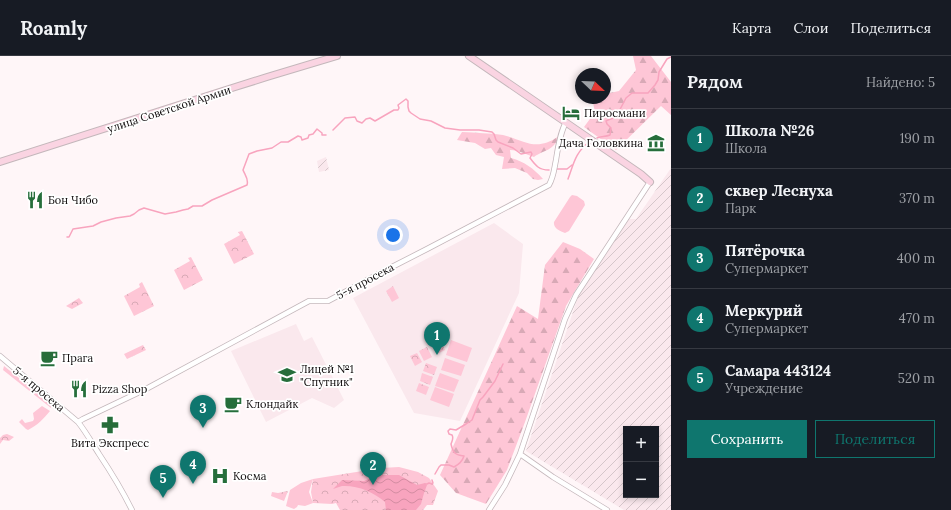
<!DOCTYPE html>
<html lang="ru">
<meta charset="utf-8">
<style>
body{margin:0;font-family:Lora,serif;background:#20242c;color:#f1f3f6}
.controls{position:absolute;right:12px;bottom:12px;display:grid;overflow:hidden;border-radius:0px;box-shadow:0 2px 6px #0003}
.controls button{width:36px;height:36px;display:grid;place-items:center;padding:0;border:0;border-bottom:1px solid #363941;background:#171b24;color:#f1f3f6;font:20px sans-serif}
.compass{position:absolute;left:575px;top:12px;width:36px;height:36px;border-radius:50%;background:#171b24;box-shadow:0 2px 6px #0003;rotate:113deg}
.you{position:absolute;left:393px;top:179px;width:14px;height:14px;margin:-10px;border:3px solid #fff;border-radius:50%;background:#1a73e8;box-shadow:0 0 0 6px #1a73e833}
.badge{display:grid;place-items:center;width:26px;height:26px;border-radius:50%;background:#0f766e;color:#fff;font-size:13px;font-weight:700}
.pin{position:absolute;translate:-50% -33px;filter:drop-shadow(0 1px 2px #0008)}
.pin::after{content:'';position:absolute;top:21px;width:14px;height:12px;background:inherit;clip-path:polygon(0 0,100% 0,50% 100%)}
.list{margin:0;padding:0;list-style:none}
h2{display:flex;justify-content:space-between;align-items:center;height:52px;margin:0;padding:0 16px;font-size:17px}
h2 small{font-size:13px;font-weight:400;color:#9ea1a6}
.list li{display:grid;grid-template-columns:26px 1fr auto;gap:12px;align-items:center;box-sizing:border-box;height:60px;padding:0 16px;border-top:1px solid #363941}
.list b{display:block;font-size:15px;white-space:nowrap}
.list p{margin:0;font-size:13px;white-space:nowrap;color:#9ea1a6}
.list em{font-size:13px;font-style:normal;color:#9ea1a6}
.actions{display:flex;gap:8px;padding:12px 16px}
.actions a{flex:1;padding:9px 0;border:1px solid #0f766e;border-radius:0px;text-align:center;font-size:14px;color:#0f766e}
.actions .main{background:#0f766e;color:#fff}
.map{position:relative;flex:none;width:671px;height:454px;overflow:hidden}
header{display:flex;align-items:center;gap:24px;box-sizing:border-box;height:56px;padding:0 20px;background:#171b24;border-bottom:1px solid #363941}
header strong{font-size:19px}
nav{display:flex;gap:22px;margin-inline-start:auto;font-size:14px}
main{display:flex}
aside{flex:1;background:#171b24}
.map>svg:first-child{display:block}
.built{fill:#fae8ed}
.industrial{fill:url(#industrial-furrows);fill-rule:evenodd}
.grass{fill:#fec6d6}
.forest{fill:url(#forest-firs)}
.park{fill:url(#park-crowns)}
.water{fill:url(#water-waves)}
.lines{fill:none;stroke-linecap:round;stroke-linejoin:round}
.stream{stroke:#f8a4be;stroke-width:1.5}
.street-casing{stroke:#c4b7bb;stroke-width:6}
.secondary-casing{stroke:#c4b7bb;stroke-width:8}
.street{stroke:#fff;stroke-width:4.5}
.secondary{stroke:#fad4e2;stroke-width:6}
.labels{text-anchor:middle;stroke-width:3.5;stroke-linejoin:round;paint-order:stroke}
.street-label{font-size:11px;fill:#0f0b0c;stroke:#fff}
.poi-label{font-size:11px;fill:#0f0b0c;stroke:#fff;text-anchor:start}
</style>
<header>
<strong>Roamly</strong>
<nav><a>Карта</a><a>Слои</a><a>Поделиться</a></nav>
</header>
<main>
<div class="map">
<svg width="671" height="454" viewBox="0 0 671 454">
<defs>
<pattern id="industrial-furrows" width="10" height="10" patternUnits="userSpaceOnUse"><rect width="10" height="10" fill="#fae8ed"/><path d="M-1 1l2-2M0 10L10 0M9 11l2-2" fill="none" stroke="#d5c6ca"/></pattern>
<pattern id="forest-firs" width="22" height="20" patternUnits="userSpaceOnUse"><rect width="22" height="20" fill="#fec6d6"/><path d="M5 1l3.5 6h-7zM16 11l3.5 6h-7z" fill="#d8a9b6"/></pattern>
<pattern id="park-crowns" width="20" height="18" patternUnits="userSpaceOnUse"><rect width="20" height="18" fill="#fec6d6"/><path d="M2 6a3 3 0 1 1 6 0M12 15a3 3 0 1 1 6 0" fill="none" stroke="#d8a9b6"/></pattern>
<pattern id="water-waves" width="16" height="10" patternUnits="userSpaceOnUse"><rect width="16" height="10" fill="#f8a4be"/><path d="M0 5q4-4 8 0t8 0" fill="none" stroke="#d38ca2"/></pattern>
</defs>
<rect width="100%" height="100%" fill="#fff6f8"/>
<path class="built" d="M494 167 523 188 519 237 460 365 414 357 353 242Z
M296 268 304 285 312 281 344 344 334 352 312 342 266 366 231 295Z"/>
<path class="industrial" d="M326 101 329 114 319 116 317 105Z
M671 112V454H624L526 395 578 241 629 163H636ZM626 373H656V439H626Z"/>
<path class="grass" d="M572 139 577 140 584 145 585 149 569 175 565 177C560 175 553 172 554 166L570 141Z
M451 284 472 292 467 306 446 299Z
M445 302 465 309 461 320 441 314Z
M4 310 51 348V352L3 314Z
M440 317 459 324 454 336 435 330Z
M435 331 454 338 449 351 430 344Z
M42 350 50 355C43 363 38 369 28 374L26 373 19 366 22 363 25 367 33 365 34 363 33 357Z
M313 423 309 436 313 447 305 450 298 449 297 451 294 453 286 450 290 434 301 427Z"/>
<path class="forest" d="M633 0H651L671 26V59L661 50 616 94 584 71 595 56 592 42H605V38L619 35 636 14Z
M462 76C476 77 490 77 503 79 526 85 536 96 559 80 553 96 545 93 534 101 525 98 519 94 510 94L511 102C525 106 533 112 543 123L538 124 533 123 527 117 515 112 502 113 504 101 496 99 491 92 485 93 475 87 457 84Z
M563 186 580 193 594 203 566 250 525 366 507 414 486 448 456 437 440 419 517 250 538 263 545 209Z"/>
<path class="park" d="M242 175 254 198 234 208 224 188 240 179 238 176Z
M191 201 203 224 184 234 174 214 190 205 188 202Z
M142 226 154 250 134 260 124 240 140 231 139 228Z
M393 230 399 242 392 246 386 235Z
M79 242 83 247 72 253 66 250Z
M440 284 445 294 437 298 432 288Z
M143 289 146 294 127 303 124 298Z
M427 291 432 301 424 305 419 295Z
M417 297 422 306 415 310 410 300Z
M426 307 437 311 434 319 423 315Z
M422 317 433 321 430 329 420 325Z
M419 327 429 331 426 339 416 335Z
M7 378 14 381 9 385 3 384 0 388V382L3 379Z
M399 411 418 416 429 422 438 435 433 449H427L423 454H340L336 447 332 448 313 447 311 436 313 423 381 412Z
M288 435 284 445 271 440 272 436 278 437Z"/>
<path class="water" d="M377 419H399L417 429 425 427 427 429 424 437 421 448 416 454H386L385 446C374 436 357 429 342 430 339 431 336 432 333 433L342 424 364 425Z"/>
<g class="lines">
<path class="stream" d="M333 74 345 62 355 61 357 65 362 67 366 63 370 62 375 65 394 54H398L399 52 398 49 406 43 408 45V51L409 55 411 57 420 63 431 65 445 72 460 74H479L492 76 494 78 496 84 498 86 513 92 521 98 531 96 532 98 530 102C536 110 539 114 549 114
M597 82C601 80 605 81 610 79L611 72 607 68 606 65 608 64 616 61 626 42 632 37H648L655 29 658 24 659 16 667 3 671 1
M557 113H567L572 109
M568 123C574 107 575 97 589 86
M67 181H69L73 173 93 170 101 166 116 162 130 160 134 158 139 154 144 152 165 158 176 156 183 154 188 153 193 150H202L212 144 247 129C249 123 245 119 243 114L249 98 257 95 272 92 281 86H288L298 80 301 81 302 84 308 82 309 79 313 78 317 73 322 77V79H326
M435 418 439 411 441 409H449L454 411C459 408 462 406 464 400 455 399 453 397 451 388 452 385 454 382 452 379L449 378 448 375 450 373 456 374 466 368 472 364 480 344 483 341 495 325 503 308
M425 428H427L429 427 432 428 433 427 432 424"/>
<g class="street-casing">
<path id="street" d="M0 300 78 366C86 376 92 387 99 398 111 416 122 434 132 454
M78 366 83 363 146 333 309 245H328L388 213 427 193 549 129C554 120 554 113 556 104 558 91 560 77 566 66
M520 398 553 421 607 454
M489 454 505 429 520 398 565 263 576 239 650 126"/>
</g>
<g class="secondary-casing">
<path id="secondary" d="M469 0 641 118 650 126
M0 106 232 32 267 21 337 0"/>
</g>
<use href="#street" class="street"/>
<use href="#secondary" class="secondary"/>
</g>
<defs>
<g id="hotel-bare" transform="scale(1.38)"><path d="M-6-4.5h1.5V1H6V5H4.5V3h-9V5H-6ZM-4 0a1.8 1.8 0 1 1 3.6 0ZM.5 0V-2.5h3Q6-2.5 6 0Z" fill="#266e3b" stroke="#fff" stroke-width="2.5" paint-order="stroke"/></g>
<g id="museum-bare" transform="scale(1.38)"><path d="M0-6L6-3V-2H-6V-3ZM-5-1h2V3h-2ZM-1-1h2V3h-2ZM3-1h2V3H3ZM-6 4H6V6H-6Z" fill="#266e3b" stroke="#fff" stroke-width="2.5" paint-order="stroke"/></g>
<g id="restaurant-bare" transform="scale(1.38)"><path d="M-5-6h1v4h1v-4h1v4h1v-4h1v5L-1.5 .5V6h-2V.5L-5-1ZM5-6V6H3V1.5H1.5Q1.5-4 5-6Z" fill="#266e3b" stroke="#fff" stroke-width="2.5" paint-order="stroke"/></g>
<g id="cafe-bare" transform="scale(1.38)"><path d="M-5.5-4.5H6V0H3Q3 3.5 0 3.5H-2.5Q-5.5 3.5-5.5 0ZM3-3.2v2h1.7v-2ZM-6 4.5H4V6H-6Z" fill="#266e3b" stroke="#fff" stroke-width="2.5" paint-order="stroke"/></g>
<g id="school-bare" transform="scale(1.38)"><path d="M0-5L7-2L0 1L-7-2ZM-4 1L0 2.5L4 1V4Q0 6-4 4Z" fill="#266e3b" stroke="#fff" stroke-width="2.5" paint-order="stroke"/></g>
<g id="pharmacy-bare" transform="scale(1.38)"><path d="M-2-6h4v4h4v4h-4v4h-4v-4h-4v-4h4Z" fill="#266e3b" stroke="#fff" stroke-width="2.5" paint-order="stroke"/></g>
<g id="hospital-bare" transform="scale(1.38)"><path d="M-5-5h3v3.5h4V-5h3V5h-3V1.5h-4V5h-3Z" fill="#266e3b" stroke="#fff" stroke-width="2.5" paint-order="stroke"/></g>
</defs>
<g fill-rule="evenodd">
<use href="#hotel-bare" x="571" y="57"/>
<use href="#museum-bare" x="656" y="87"/>
<use href="#restaurant-bare" x="35" y="144"/>
<use href="#cafe-bare" x="49" y="302"/>
<use href="#school-bare" x="287" y="319"/>
<use href="#restaurant-bare" x="79" y="333"/>
<use href="#cafe-bare" x="233" y="348"/>
<use href="#pharmacy-bare" x="110" y="369"/>
<use href="#hospital-bare" x="220" y="420"/>
</g>
<g class="labels">
<g class="street-label">
<text transform="translate(169 53) rotate(-18)" y="4">улица Советской Армии</text>
<text transform="translate(365 225) rotate(-28)" y="4">5-я просека</text>
<text transform="translate(39 333) rotate(40)" y="4">5-я просека</text>
</g>
<g class="poi-label">
<text x="584" y="61">Пиросмани</text>
<text x="643" y="91" text-anchor="end">Дача Головкина</text>
<text x="48" y="148">Бон Чибо</text>
<text x="62" y="306">Прага</text>
<text x="300" y="317">Лицей №1<tspan x="300" dy="13">"Спутник"</tspan></text>
<text x="92" y="337">Pizza Shop</text>
<text x="246" y="352">Клондайк</text>
<text x="110" y="391" text-anchor="middle">Вита Экспресс</text>
<text x="233" y="424">Косма</text>
</g>
</g>
</svg>
<div class="controls">
<button>+</button>
<button>−</button>
</div>
<svg class="compass" viewBox="-18 -18 36 36"><path d="M0-13l5 13h-10z" fill="#e53935"/><path d="M0 13l5-13h-10z" fill="#9ea1a6"/></svg>
<div class="you"></div>
<div class="pin badge" style="left:437px;top:299px">1</div>
<div class="pin badge" style="left:373px;top:429px">2</div>
<div class="pin badge" style="left:203px;top:372px">3</div>
<div class="pin badge" style="left:193px;top:428px">4</div>
<div class="pin badge" style="left:163px;top:442px">5</div>
</div>
<aside>
<h2>Рядом<small>Найдено: 5</small></h2>
<ul class="list">
<li><span class="badge">1</span><div><b>Школа №26</b><p>Школа</p></div><em>190 m</em></li>
<li><span class="badge">2</span><div><b>сквер Леснуха</b><p>Парк</p></div><em>370 m</em></li>
<li><span class="badge">3</span><div><b>Пятёрочка</b><p>Супермаркет</p></div><em>400 m</em></li>
<li><span class="badge">4</span><div><b>Меркурий</b><p>Супермаркет</p></div><em>470 m</em></li>
<li><span class="badge">5</span><div><b>Самара 443124</b><p>Учреждение</p></div><em>520 m</em></li>
</ul>
<div class="actions"><a class="main">Сохранить</a><a>Поделиться</a></div>
</aside>
</main>
